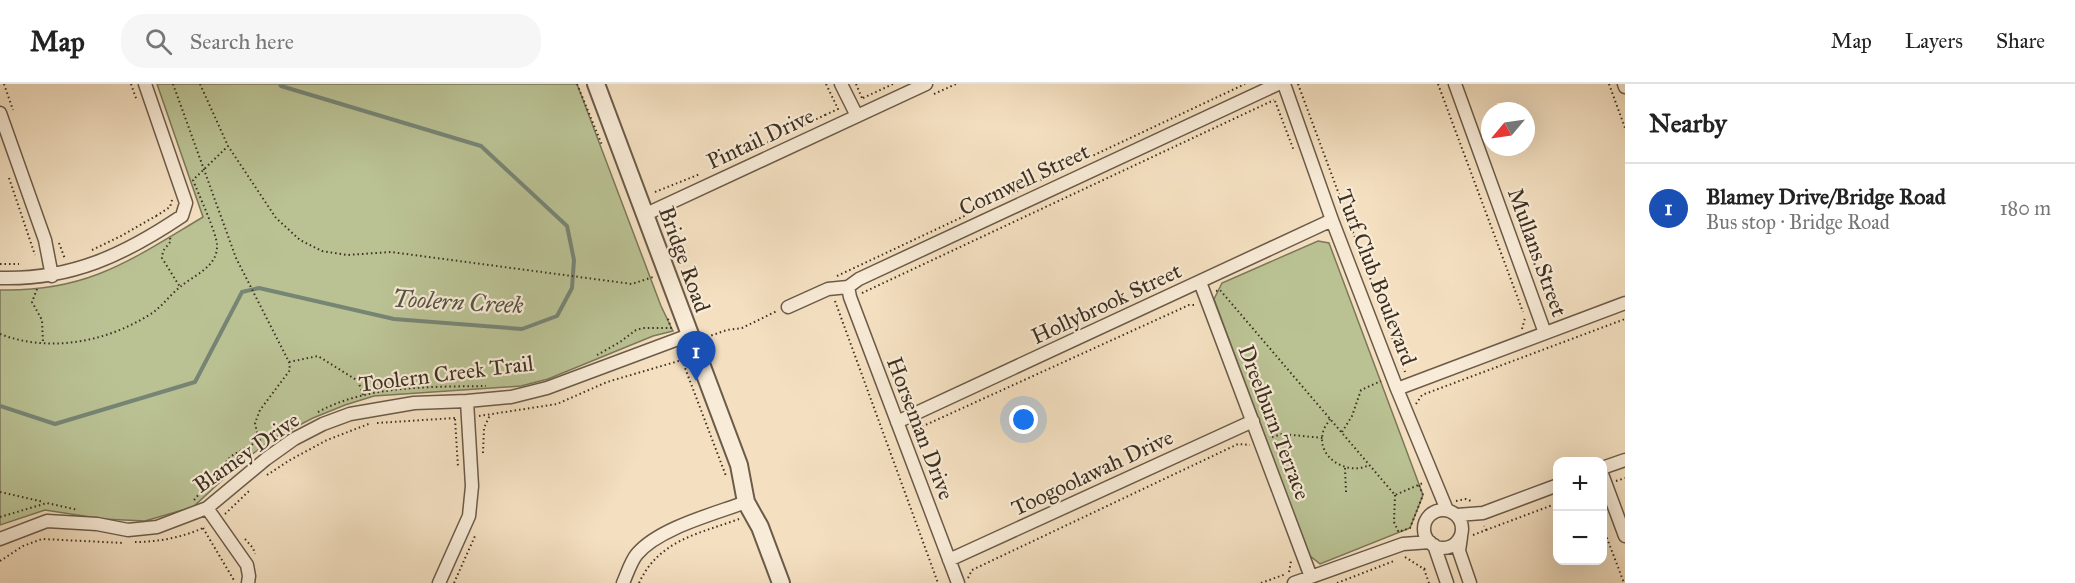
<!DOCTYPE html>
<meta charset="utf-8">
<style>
body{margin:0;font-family:"IM FELL Great Primer",serif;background:#f6f6f6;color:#222}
.controls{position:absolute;right:18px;bottom:18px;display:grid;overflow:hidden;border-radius:12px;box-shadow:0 6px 24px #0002}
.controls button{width:54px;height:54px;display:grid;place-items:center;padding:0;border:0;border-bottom:2px solid #e0e0e0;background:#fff;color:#222;font:30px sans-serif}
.compass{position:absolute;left:1481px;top:18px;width:54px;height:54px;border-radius:50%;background:#fff;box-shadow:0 6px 24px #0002;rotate:241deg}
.you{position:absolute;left:1024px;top:336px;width:21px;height:21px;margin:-15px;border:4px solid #fff;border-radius:50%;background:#1a73e8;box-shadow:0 0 0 9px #1a73e833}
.badge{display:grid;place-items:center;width:39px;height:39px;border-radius:50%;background:#8f2418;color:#fff;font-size:20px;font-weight:700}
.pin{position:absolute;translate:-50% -50px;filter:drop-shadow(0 2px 3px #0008)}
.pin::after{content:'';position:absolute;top:32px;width:21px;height:18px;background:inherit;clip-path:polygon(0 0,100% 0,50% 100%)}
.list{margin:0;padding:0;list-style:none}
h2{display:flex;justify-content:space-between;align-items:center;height:78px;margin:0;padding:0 24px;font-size:26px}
h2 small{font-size:20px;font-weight:400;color:#767676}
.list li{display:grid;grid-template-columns:39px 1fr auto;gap:18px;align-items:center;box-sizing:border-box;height:90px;padding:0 24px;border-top:2px solid #e0e0e0}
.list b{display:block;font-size:22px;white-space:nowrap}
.list p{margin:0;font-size:20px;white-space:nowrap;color:#767676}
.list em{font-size:20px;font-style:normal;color:#767676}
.icon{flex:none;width:33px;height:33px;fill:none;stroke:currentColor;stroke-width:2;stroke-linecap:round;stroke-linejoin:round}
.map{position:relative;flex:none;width:1625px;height:499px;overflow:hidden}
header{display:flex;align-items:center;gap:36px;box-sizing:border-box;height:84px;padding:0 30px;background:#fff;border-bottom:2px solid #e0e0e0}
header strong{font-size:28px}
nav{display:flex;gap:33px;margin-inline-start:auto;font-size:21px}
.search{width:420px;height:54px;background:#f6f6f6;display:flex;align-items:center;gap:15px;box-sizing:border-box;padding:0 21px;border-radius:24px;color:#767676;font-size:22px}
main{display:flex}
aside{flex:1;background:#fff}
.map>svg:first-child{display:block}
.green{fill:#bac294;stroke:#7c785a;stroke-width:1.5}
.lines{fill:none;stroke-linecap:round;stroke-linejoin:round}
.stream{stroke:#778575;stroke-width:4}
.minor-casing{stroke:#6b5b49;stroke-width:15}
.tertiary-casing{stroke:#6b5b49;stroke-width:20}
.path{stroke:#3d2f21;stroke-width:2;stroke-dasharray:1.5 3;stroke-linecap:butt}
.minor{stroke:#f8ebd7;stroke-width:12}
.tertiary{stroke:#f8ebd7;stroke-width:16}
.labels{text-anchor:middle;stroke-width:4.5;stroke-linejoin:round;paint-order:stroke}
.street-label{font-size:22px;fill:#3d2f21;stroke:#f8ebd7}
.water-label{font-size:24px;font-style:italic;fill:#555344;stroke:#f8ebd7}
</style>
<header>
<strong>Map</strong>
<div class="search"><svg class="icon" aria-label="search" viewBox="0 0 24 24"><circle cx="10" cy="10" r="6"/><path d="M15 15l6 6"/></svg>Search here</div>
<nav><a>Map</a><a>Layers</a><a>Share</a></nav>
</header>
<main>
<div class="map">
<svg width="1625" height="499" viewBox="0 0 1625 499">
<rect width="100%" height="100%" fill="#f4e0c1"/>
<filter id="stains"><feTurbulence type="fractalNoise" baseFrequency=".00333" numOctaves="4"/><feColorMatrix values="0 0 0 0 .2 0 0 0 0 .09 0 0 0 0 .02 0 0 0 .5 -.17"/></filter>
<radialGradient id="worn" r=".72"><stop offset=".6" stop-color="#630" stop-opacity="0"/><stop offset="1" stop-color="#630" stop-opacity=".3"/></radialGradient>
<path class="green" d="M157 0H577L661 222 673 247 653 252 548 295 521 302 374 312 345 321 313 334 274 354 243 377 193 423 145 437 103 435 45 426 0 441V206C88 208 131 176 203 133Z
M1318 157 1329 159 1423 411 1410 444 1320 480 1309 471 1214 215 1222 199Z"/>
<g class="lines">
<path class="stream" d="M0 322 55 340 195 298 242 208 259 204 394 235 522 245 557 232 572 204 574 176 567 142 481 62 281 2 280 0"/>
<g class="minor-casing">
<path id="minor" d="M841 0 857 32
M1284 0 1332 136 1397 305 1447 426
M1455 0 1545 249
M1624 0 1625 3
M0 29 45 156 52 192
M644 131 926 0
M0 194C71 196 124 171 182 132L186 119 145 0
M1200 198 1311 493
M848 203 850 213 958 499
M788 223 828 205 848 203 859 195 1278 0
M1397 305 1625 219
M897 338 1332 136
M1602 384 1625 376
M1602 390 1625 452
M207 424 247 481 249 492 248 499
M1424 445a19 19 0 1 1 38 0a19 19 0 1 1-38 0Z
M1457 431 1483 429 1558 401
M1461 453 1459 467 1470 499
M0 455 47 437 97 440 128 446 157 443 207 424 266 375 294 355 323 340 350 330 414 319 467 317 511 313 547 304 689 251
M1434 461 1447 499
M949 476 1253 337
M439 499 469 432 472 402 467 317
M623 499C627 490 631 477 637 470 659 444 714 430 746 418
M1294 499 1403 460 1430 458"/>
</g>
<g class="tertiary-casing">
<path id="tertiary" d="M596 0 739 381 746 418 760 443 781 499"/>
</g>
<path class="path" d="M4 0 13 26
M131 0 137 17
M173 0 236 174 289 278 290 286 260 326 255 339 259 358
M200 0 228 62 276 134 300 156 322 167 347 171 391 168 632 200 653 193
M577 0 602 61
M856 0 862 14
M1298 0 1405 288
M1438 0 1523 228
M1609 0 1625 44
M934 10 956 0
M863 14 893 0
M1275 17 1294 67
M825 31 838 25 826 0
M735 74 825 31 826 33
M9 94 35 171
M655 108 700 90
M156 132 170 123 172 116
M170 154 171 157 163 167 162 174 180 203
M1525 154 1551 225 1560 231
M59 159 65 175
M92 166 121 152 156 132 157 134
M0 180H19
M837 192 1245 0
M37 205 32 218 42 236 43 259
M1216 207 1220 206 1395 411 1423 399
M862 209 1274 16
M835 217 938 499
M1522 245 1525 234
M0 250C49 269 106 258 149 231 161 224 169 212 180 203 194 191 218 183 217 161 217 150 198 109 193 96L228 62
M707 253 727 246 742 244 777 227
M597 271 620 258 636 246 643 244H671L667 232
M289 278 318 272 358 297 364 313
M1416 320 1422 311 1625 235
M318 328C368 301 430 303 486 302
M479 332 557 320 607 298 682 276 726 392
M455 335 458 383
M1330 335C1328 339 1324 343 1323 348 1316 374 1348 392 1369 381
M377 339 455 334
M1342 348 1352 332 1361 306 1381 297
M1272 353 1282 350 1323 354
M915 354 921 343 1189 221H1197
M483 369 484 344 490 331
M1587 378 1594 375
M1345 384 1346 408
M267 391 290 376 327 356 371 339
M1616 397 1625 394
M0 408 44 418
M1395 411 1394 438 1399 449
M194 416 231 372 275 348 284 347
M1456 417 1466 415 1471 417
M225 430 249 407
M0 433 47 419 78 426
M1602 441 1624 499
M203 444 235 498
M1486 446 1558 419
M1401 447 1410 444 1423 411 1419 401
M1473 451 1486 446 1484 442
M245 455 253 464 255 470
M135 458C159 458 184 453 205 443
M1405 473 1424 485 1428 483
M0 477 23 462 42 455 124 459
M1424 485 1429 499
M1289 488 1291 477
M968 494 972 486 1238 360 1250 361
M454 499 475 452
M639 499C659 456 698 450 739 435
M1261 499 1286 490
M1337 499 1394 477"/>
<use href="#minor" class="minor"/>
<use href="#tertiary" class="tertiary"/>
</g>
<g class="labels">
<g class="street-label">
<text transform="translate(760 54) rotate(-25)" y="8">Pintail Drive</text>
<text transform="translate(1024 95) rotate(-25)" y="8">Cornwell Street</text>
<text transform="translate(1538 168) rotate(70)" y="8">Mullans Street</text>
<text transform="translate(685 175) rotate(70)" y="8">Bridge Road</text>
<text transform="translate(1377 193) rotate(69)" y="8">Turf Club Boulevard</text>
<text transform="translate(1106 219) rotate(-25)" y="8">Hollybrook Street</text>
<text transform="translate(446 289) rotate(-7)" y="8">Toolern Creek Trail</text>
<text transform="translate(1275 338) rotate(69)" y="8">Dreelburn Terrace</text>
<text transform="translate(921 344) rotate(69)" y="8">Horseman Drive</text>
<text transform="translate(246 368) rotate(-35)" y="8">Blamey Drive</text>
<text transform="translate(1092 388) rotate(-25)" y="8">Toogoolawah Drive</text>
</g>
<g class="water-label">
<text transform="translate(458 218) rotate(3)" y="8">Toolern Creek</text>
</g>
</g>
<rect width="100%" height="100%" filter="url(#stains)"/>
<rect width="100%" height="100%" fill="url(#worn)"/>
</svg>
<div class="controls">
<button>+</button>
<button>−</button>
</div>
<svg class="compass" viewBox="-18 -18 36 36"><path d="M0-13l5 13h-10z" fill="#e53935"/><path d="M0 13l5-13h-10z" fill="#767676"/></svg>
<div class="you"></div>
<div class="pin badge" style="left:696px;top:297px;background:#1a4fb4">1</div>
</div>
<aside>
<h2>Nearby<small></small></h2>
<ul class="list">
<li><span class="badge" style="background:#1a4fb4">1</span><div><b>Blamey Drive/Bridge Road</b><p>Bus stop · Bridge Road</p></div><em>180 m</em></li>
</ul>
</aside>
</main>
